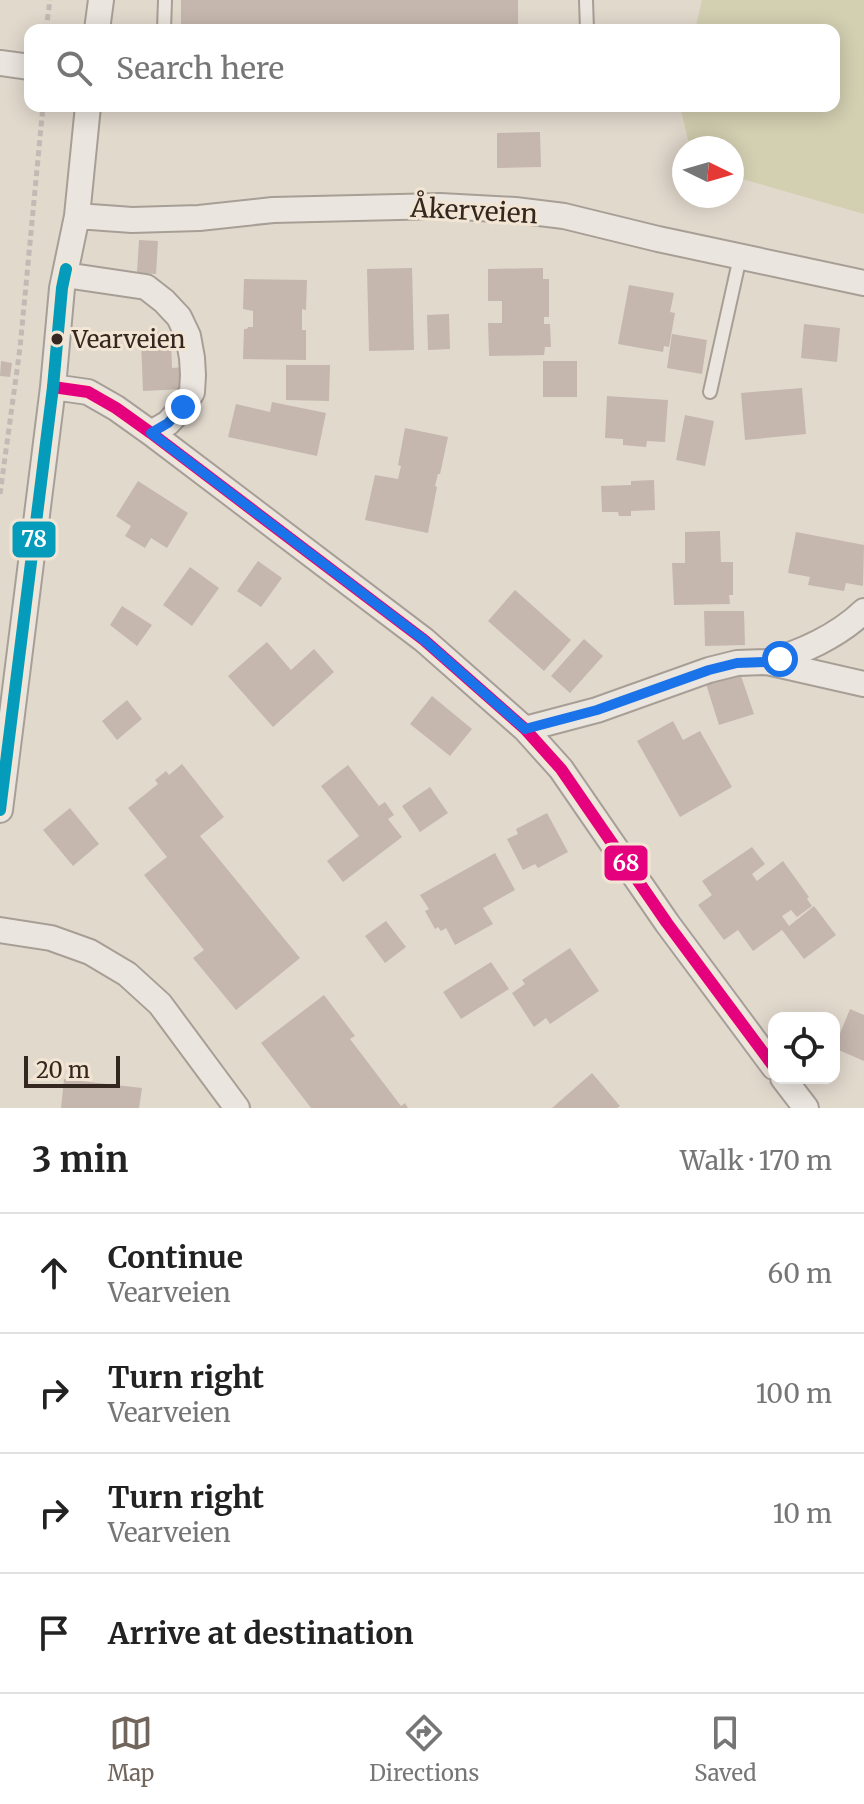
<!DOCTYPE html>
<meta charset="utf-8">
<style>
body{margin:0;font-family:Merriweather,serif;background:#f6f6f6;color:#222}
.controls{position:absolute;right:24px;bottom:24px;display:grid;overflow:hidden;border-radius:16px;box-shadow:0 4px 20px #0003}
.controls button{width:72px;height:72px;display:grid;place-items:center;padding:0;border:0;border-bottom:2px solid #e0e0e0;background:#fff;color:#222;font:40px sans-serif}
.compass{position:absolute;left:672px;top:136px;width:72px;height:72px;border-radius:50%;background:#fff;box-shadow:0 4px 20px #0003;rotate:95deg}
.scale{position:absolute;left:24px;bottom:20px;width:96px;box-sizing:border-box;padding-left:8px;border:4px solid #34271f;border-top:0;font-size:22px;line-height:28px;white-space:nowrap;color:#34271f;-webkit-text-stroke:6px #f2e5d4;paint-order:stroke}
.stop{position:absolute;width:24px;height:24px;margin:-18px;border:6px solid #1a73e8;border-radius:50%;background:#fff}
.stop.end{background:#1a73e8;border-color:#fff;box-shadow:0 2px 8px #0008}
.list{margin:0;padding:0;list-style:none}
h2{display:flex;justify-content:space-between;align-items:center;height:104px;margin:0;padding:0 32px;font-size:34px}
h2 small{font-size:26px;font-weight:400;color:#767676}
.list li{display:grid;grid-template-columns:52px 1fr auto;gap:24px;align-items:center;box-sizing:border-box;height:120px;padding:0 32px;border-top:2px solid #e0e0e0}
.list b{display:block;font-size:30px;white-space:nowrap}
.list p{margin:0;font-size:26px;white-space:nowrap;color:#767676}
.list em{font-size:26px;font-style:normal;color:#767676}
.icon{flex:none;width:44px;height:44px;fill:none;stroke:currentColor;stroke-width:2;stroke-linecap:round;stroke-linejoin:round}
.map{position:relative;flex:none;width:864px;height:1108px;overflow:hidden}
.search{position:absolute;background:#fff;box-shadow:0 4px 20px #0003;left:24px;right:24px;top:24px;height:88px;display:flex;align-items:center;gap:20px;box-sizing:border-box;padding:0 28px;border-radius:16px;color:#767676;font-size:30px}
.sheet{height:584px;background:#fff}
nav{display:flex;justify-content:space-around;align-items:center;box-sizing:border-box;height:112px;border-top:2px solid #e0e0e0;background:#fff;font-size:22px;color:#767676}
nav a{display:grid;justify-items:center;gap:4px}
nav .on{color:#71655c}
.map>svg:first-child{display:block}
.green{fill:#d3cfb1}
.building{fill:#c5b7ae}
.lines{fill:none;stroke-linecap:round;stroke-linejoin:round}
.lane-casing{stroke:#a79f96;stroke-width:16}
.street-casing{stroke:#a79f96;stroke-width:28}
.path{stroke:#c2bbb5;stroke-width:5;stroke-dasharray:6 4;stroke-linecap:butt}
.lane{stroke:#eae5de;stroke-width:12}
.street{stroke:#eae5de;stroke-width:24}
.bus-1-casing{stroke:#f2e5d4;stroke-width:18}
.bus-2-casing{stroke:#f2e5d4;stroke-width:18}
.bus-1{stroke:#e5007d;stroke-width:12}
.bus-2{stroke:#059cbc;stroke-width:12}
.route{stroke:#1a73e8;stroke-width:10}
.bus-dot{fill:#34271f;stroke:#f2e5d4;stroke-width:3}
.labels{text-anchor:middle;stroke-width:6;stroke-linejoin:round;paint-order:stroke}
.bus-label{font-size:24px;fill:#34271f;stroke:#f2e5d4;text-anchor:start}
.street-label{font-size:26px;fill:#34271f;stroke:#f2e5d4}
.line-badge{stroke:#f2e5d4;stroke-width:3}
.badge-label{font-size:22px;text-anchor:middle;font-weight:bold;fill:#fff}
</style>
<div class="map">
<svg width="864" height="1108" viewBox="0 0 864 1108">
<rect width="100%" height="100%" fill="#e2d9cd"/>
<path class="green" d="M702 0H864V214L732 176V148H690L680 106H834V30H695Z"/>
<path class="building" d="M181 0H518V30H181Z
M540 132 541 167 497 168V133Z
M139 240 158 241 156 274 137 273Z
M412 268 414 350 369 351 367 269Z
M543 268V279H549V317H544V324H550L551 347H545L544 355 489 356 488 323H502V301H488V269Z
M244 279 307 280 306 310 302 309V330H306V360L243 359 244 329H247L248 327H253V311L243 309Z
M629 285 674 293 670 312 675 313 669 347 664 346 663 352 618 344Z
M449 314 450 349 428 350 427 315Z
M804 324 840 328 837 362 801 358Z
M168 332V340H171L172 368 183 367 185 389 143 391 141 342H144V333Z
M672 334 707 340 702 374 667 368Z
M1 361 12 363 10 377 0 376Z
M543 361H577V397H543Z
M286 365H330L329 401 286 400Z
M802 388 806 434 745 440 741 393Z
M607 396 668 400 665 442 647 441 646 447 623 445V439L605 438Z
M272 402 326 413 317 456 228 437 236 404 270 412Z
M685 415 714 421 705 466 676 460Z
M405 428 448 437 440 474H438L435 486 437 487 428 533 365 520 375 475 398 479 401 466 398 465Z
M654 480 655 510 631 511V516H619L618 512H602L601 486 631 485V481Z
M138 481 188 513 167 548 151 538 145 548 125 536 131 526 116 516Z
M720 531 721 562H733V595H729L730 604 674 605 672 563H685V532Z
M796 532 864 545 863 586 846 583 844 591 808 585 810 577 788 573Z
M258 561 282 578 261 607 237 591Z
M190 567 219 588 192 626 163 605Z
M515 590 571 640 544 671 488 621Z
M122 606 152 625 137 646 110 625Z
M704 611H744L745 645 705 646Z
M584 639 603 656 570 693 551 676Z
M267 642 291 670 314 649 334 672 273 727 228 676Z
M740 673 754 714 719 725 706 684Z
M432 696 472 729 450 756 410 724Z
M127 700 142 719 117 740 102 721Z
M673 721 683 740 700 731 732 787 680 817 637 741Z
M182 764 224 817 200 836 300 958 236 1010 193 958 204 950 144 875 167 857 128 808 158 784 155 780 166 771 169 775Z
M348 765 379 806 385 802 394 815 388 819 402 837 343 882 327 861 359 836 321 786Z
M430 787 448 813 420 832 402 806Z
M70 808 99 844 73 866 43 830Z
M547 813 568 852 538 868 535 864 523 870 507 839 518 834 516 829Z
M752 847 765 864 752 874 757 881 783 861 809 897 807 899 812 906 797 917 791 910 782 916 789 926 814 906 836 935 804 959 782 930 753 951 738 930 724 940 698 905 712 895 702 881Z
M495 853 515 890 483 908 493 924 455 945 446 928 441 931 438 927 435 929 425 911 429 909 420 895Z
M386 921 406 947 385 963 365 936Z
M570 948 599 991 550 1024 546 1018 534 1027 512 993 525 984 522 980Z
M491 962 509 989 461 1019 443 992Z
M324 995 355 1036 350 1039 401 1106 405 1103 408 1108H311L261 1043Z
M850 1009 864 1015V1061L834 1048Z
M592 1073 620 1106 617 1108H552Z
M64 1079 142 1088 139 1108H61Z"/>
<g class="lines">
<g class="lane-casing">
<path id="lane" d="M586 0 587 30
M164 30 165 0
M710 392 740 257"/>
</g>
<g class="street-casing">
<path id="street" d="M97 30 101 0
M0 63 30 67
M77 216 132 220 199 218 273 210 440 206 515 210 564 216 658 239 864 283
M65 275 146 287 164 301 179 317 188 336 192 358 193 375 192 392 183 407 168 423 151 433
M53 387 88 392 116 408 151 433 424 640 525 729 561 769 667 923 774 1067
M767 662C801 653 838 636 864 611
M525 729 597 710 709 670 737 663 767 662 864 684
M0 810 53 387 62 288 77 216 88 106
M0 930 51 938 90 952 127 974 160 1004 237 1108
M783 1078 806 1108"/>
</g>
<path class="path" d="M46 30 50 0
M0 494 20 348 43 106"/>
<use href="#lane" class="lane"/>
<use href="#street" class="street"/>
<g class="bus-1-casing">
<path id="bus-1" d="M53 387 88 392 116 408 151 433 424 640 525 729 561 769 667 923 774 1067"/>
</g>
<g class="bus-2-casing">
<path id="bus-2" d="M0 810 53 387 62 288 66 269"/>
</g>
<use href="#bus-1" class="bus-1"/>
<use href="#bus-2" class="bus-2"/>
</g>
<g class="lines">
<path class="route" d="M183 407 168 423 151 433 424 640 525 729 597 710 709 670 737 663 767 662 780 659"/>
</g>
<circle class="bus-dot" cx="57" cy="339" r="7"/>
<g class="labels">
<g class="bus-label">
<text x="72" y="348">Vearveien</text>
</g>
<g class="street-label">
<text transform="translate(474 211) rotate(3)" y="9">Åkerveien</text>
</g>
</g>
<g class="line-badge">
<rect x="11" y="520" width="46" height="39" rx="8" fill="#059cbc"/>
<rect x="603" y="844" width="46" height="38" rx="8" fill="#e5007d"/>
</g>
<g class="badge-label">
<text x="34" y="547">78</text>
<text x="626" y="871">68</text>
</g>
</svg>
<div class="controls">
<button><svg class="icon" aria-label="locate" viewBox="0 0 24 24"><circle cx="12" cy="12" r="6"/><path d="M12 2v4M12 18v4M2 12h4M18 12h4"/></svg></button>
</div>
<svg class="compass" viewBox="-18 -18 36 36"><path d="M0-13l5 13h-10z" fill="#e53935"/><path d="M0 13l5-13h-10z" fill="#767676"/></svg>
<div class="scale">20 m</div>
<div class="stop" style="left:780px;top:659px"></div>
<div class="stop end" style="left:183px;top:407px"></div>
<div class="search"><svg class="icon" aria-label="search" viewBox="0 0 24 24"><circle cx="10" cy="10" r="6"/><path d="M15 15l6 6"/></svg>Search here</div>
</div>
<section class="sheet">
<h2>3 min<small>Walk · 170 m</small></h2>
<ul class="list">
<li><svg class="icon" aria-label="ahead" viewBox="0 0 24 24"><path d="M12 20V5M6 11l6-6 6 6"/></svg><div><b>Continue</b><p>Vearveien</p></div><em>60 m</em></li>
<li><svg class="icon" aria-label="right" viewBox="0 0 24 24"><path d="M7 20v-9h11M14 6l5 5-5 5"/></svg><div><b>Turn right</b><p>Vearveien</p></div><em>100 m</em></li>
<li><svg class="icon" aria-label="right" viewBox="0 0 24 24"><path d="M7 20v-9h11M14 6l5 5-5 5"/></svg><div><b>Turn right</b><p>Vearveien</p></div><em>10 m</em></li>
<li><svg class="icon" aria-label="arrive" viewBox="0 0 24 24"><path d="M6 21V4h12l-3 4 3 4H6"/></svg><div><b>Arrive at destination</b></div></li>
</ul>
</section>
<nav>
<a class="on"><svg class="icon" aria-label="map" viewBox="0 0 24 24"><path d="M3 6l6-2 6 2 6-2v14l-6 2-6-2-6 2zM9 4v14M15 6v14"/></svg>Map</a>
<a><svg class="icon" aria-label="directions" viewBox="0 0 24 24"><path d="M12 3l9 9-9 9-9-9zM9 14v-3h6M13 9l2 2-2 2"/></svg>Directions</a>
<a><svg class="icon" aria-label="saved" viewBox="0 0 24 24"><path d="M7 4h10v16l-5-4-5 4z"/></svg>Saved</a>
</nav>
